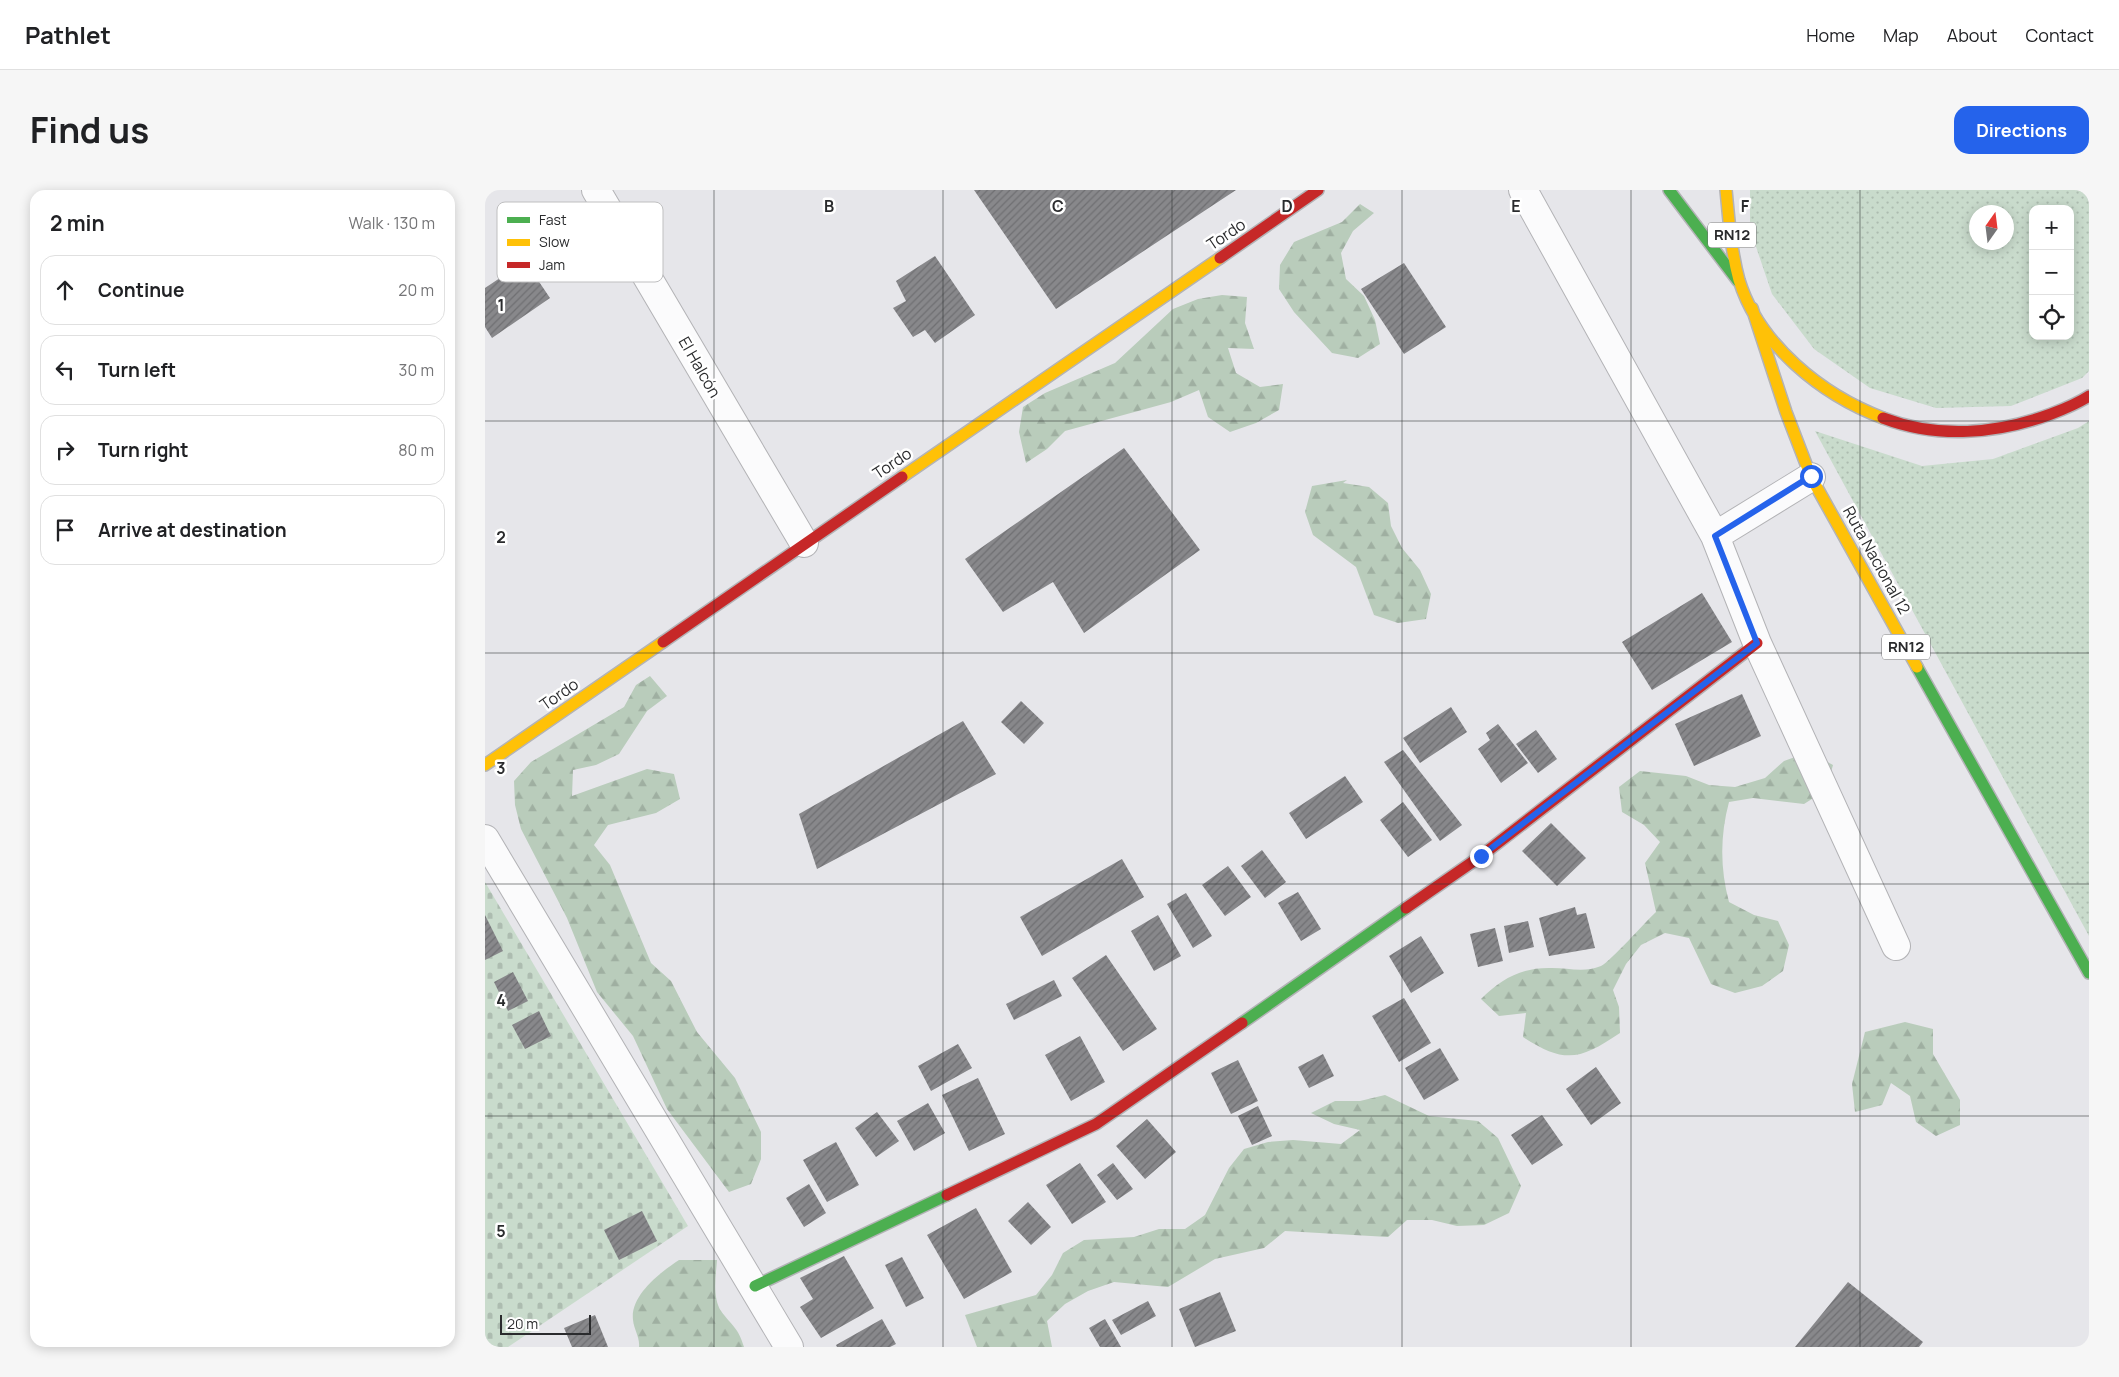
<!DOCTYPE html>
<meta charset="utf-8">
<style>
body{margin:0;font-family:Manrope,sans-serif;background:#f6f6f6;color:#202124}
.controls{position:absolute;right:15px;top:15px;display:grid;overflow:hidden;border-radius:10px;box-shadow:0 2px 12px #0003}
.controls button{width:45px;height:45px;display:grid;place-items:center;padding:0;border:0;border-bottom:1px solid #e0e0e0;background:#fff;color:#202124;font:25px sans-serif}
.compass{position:absolute;left:1484px;top:15px;width:45px;height:45px;border-radius:50%;background:#fff;box-shadow:0 2px 12px #0003;rotate:14deg}
.scale{position:absolute;left:15px;bottom:12px;width:91px;box-sizing:border-box;padding-left:5px;border:2px solid #2a2b2d;border-top:0;font-size:14px;line-height:18px;white-space:nowrap;color:#2a2b2d;-webkit-text-stroke:4px #fff;paint-order:stroke}
.stop{position:absolute;width:15px;height:15px;margin:-11px;border:4px solid #2563eb;border-radius:50%;background:#fff}
.stop.end{background:#2563eb;border-color:#fff;box-shadow:0 1px 5px #0008}
.list{margin:0;padding:0;list-style:none}
h2{display:flex;justify-content:space-between;align-items:center;height:65px;margin:0;padding:0 20px;font-size:21px}
h2 small{font-size:16px;font-weight:400;color:#757577}
.list li{display:grid;grid-template-columns:32px 1fr auto;gap:15px;align-items:center;box-sizing:border-box;height:70px;margin:0 10px 10px;padding:0 10px;border:1px solid #e0e0e0;border-radius:15px}
.list b{display:block;font-size:19px;white-space:nowrap}
.list em{font-size:16px;font-style:normal;color:#757577}
.icon{flex:none;width:28px;height:28px;fill:none;stroke:currentColor;stroke-width:2;stroke-linecap:round;stroke-linejoin:round}
.map{position:relative;flex:none;width:1604px;height:1157px;overflow:hidden;border-radius:15px}
header{display:flex;align-items:center;gap:30px;box-sizing:border-box;height:70px;padding:0 25px;background:#fff;border-bottom:1px solid #e0e0e0}
header strong{font-size:24px}
nav{display:flex;gap:28px;margin-inline-start:auto;font-size:18px}
.intro{display:flex;align-items:center;justify-content:space-between;box-sizing:border-box;height:120px;padding:0 30px}
h1{margin:0;font-size:35px}
.button{padding:12px 22px;border-radius:15px;background:#2563eb;color:#fff;font-size:18px;font-weight:700}
main{display:flex;gap:30px;padding:0 30px}
aside{flex:1;background:#fff;border-radius:15px;box-shadow:0 2px 12px #0003}
.map>svg:first-child{display:block}
.grass{fill:url(#grass-dots);fill-rule:evenodd}
.forest{fill:url(#forest-firs)}
.cemetery{fill:url(#cemetery-stones)}
.building{fill:url(#building-hatch)}
.lines{fill:none;stroke-linecap:round;stroke-linejoin:round}
.street-casing{stroke:#b3b3b6;stroke-width:30}
.fast-casing{stroke:#b3b3b6;stroke-width:14}
.slow-casing{stroke:#b3b3b6;stroke-width:14}
.jam-casing{stroke:#b3b3b6;stroke-width:14}
.street{stroke:#fbfbfc;stroke-width:28}
.fast{stroke:#4caf50;stroke-width:11}
.slow{stroke:#ffc107;stroke-width:11}
.jam{stroke:#c62828;stroke-width:11}
.route{stroke:#2563eb;stroke-width:6}
.grid{fill:none;stroke:#2a2b2d;stroke-width:1;stroke-opacity:0.55}
.labels{text-anchor:middle;stroke-width:5;stroke-linejoin:round;paint-order:stroke}
.shield{fill:#fff;stroke:#6a6b6c;stroke-width:1}
.shield-label{font-size:15px;font-weight:bold;fill:#2a2b2d}
.street-label{font-size:16px;fill:#2a2b2d;stroke:#fff}
.key{fill:#fff;stroke:#bfbfc0;stroke-width:1}
.key-label{font-size:14px;fill:#2a2b2d}
.grid-label{font-size:16px;text-anchor:middle;font-weight:bold;fill:#2a2b2d;stroke:#fff;stroke-width:5;stroke-linejoin:round;paint-order:stroke}
</style>
<header>
<strong>Pathlet</strong>
<nav><a>Home</a><a>Map</a><a>About</a><a>Contact</a></nav>
</header>
<div class="intro"><h1>Find us</h1><a class="button">Directions</a></div>
<main>
<aside>
<h2>2 min<small>Walk · 130 m</small></h2>
<ul class="list">
<li><svg class="icon" aria-label="ahead" viewBox="0 0 24 24"><path d="M12 20V5M6 11l6-6 6 6"/></svg><div><b>Continue</b></div><em>20 m</em></li>
<li><svg class="icon" aria-label="left" viewBox="0 0 24 24"><path d="M17 20v-9H6M10 6l-5 5 5 5"/></svg><div><b>Turn left</b></div><em>30 m</em></li>
<li><svg class="icon" aria-label="right" viewBox="0 0 24 24"><path d="M7 20v-9h11M14 6l5 5-5 5"/></svg><div><b>Turn right</b></div><em>80 m</em></li>
<li><svg class="icon" aria-label="arrive" viewBox="0 0 24 24"><path d="M6 21V4h12l-3 4 3 4H6"/></svg><div><b>Arrive at destination</b></div></li>
</ul>
</aside>
<div class="map">
<svg width="1604" height="1157" viewBox="0 0 1604 1157">
<defs>
<pattern id="grass-dots" width="8" height="8" patternUnits="userSpaceOnUse" patternTransform="scale(1.25)"><rect width="8" height="8" fill="#c9dbcc"/><path d="M2 2h.1M6 6h.1" fill="none" stroke="#adbcb0" stroke-width="1.8" stroke-linecap="round"/></pattern>
<pattern id="forest-firs" width="22" height="20" patternUnits="userSpaceOnUse" patternTransform="scale(1.25)"><rect width="22" height="20" fill="#b9ccbb"/><path d="M5 1l3.5 6h-7zM16 11l3.5 6h-7z" fill="#9fafa1"/></pattern>
<pattern id="cemetery-stones" width="16" height="16" patternUnits="userSpaceOnUse" patternTransform="scale(1.25)"><rect width="16" height="16" fill="#c9dbcc"/><path d="M2 7V4a2 2 0 0 1 4 0v3zM10 15v-3a2 2 0 0 1 4 0v3z" fill="#adbcb0"/></pattern>
<pattern id="building-hatch" width="6" height="6" patternUnits="userSpaceOnUse" patternTransform="scale(1.25)"><rect width="6" height="6" fill="#88888b"/><path d="M-1 1l2-2M0 6l6-6M5 7l2-2" fill="none" stroke="#6f6f72"/></pattern>
</defs>
<rect width="100%" height="100%" fill="#e6e6ea"/>
<path class="grass" d="M1265 0H1604V181L1597 188 1526 216 1451 218 1385 198 1329 159 1287 104 1265 39ZM1548 19H1585V146H1548ZM1522 22V52H1492V22Z
M1604 231V746L1330 241 1437 276 1508 269 1593 238Z"/>
<path class="forest" d="M875 14 889 23 868 41 856 63 861 89 879 106 890 130 895 154 873 168 847 163 809 122 794 99 795 75 809 52 857 32Z
M737 105 762 107 760 133 769 159 743 158 751 183 775 197 798 194 794 220 771 233 745 242 723 227 714 200 686 212 580 241 562 259 541 273 534 242 538 217 560 203 630 173 688 119 713 109Z
M862 290 858 293 884 297 903 313 906 336 917 358 935 380 946 404 941 429 913 433 889 425 871 377 828 345 820 322 827 296Z
M165 486 182 506 162 521 134 564 111 575 88 580 87 606 162 579 189 584 195 609 171 623 123 635 109 655 125 675 166 773 186 791 212 842 250 888 276 942V969L266 994 244 1002 182 919 148 846 112 802 82 728 36 639 30 615 29 591 46 572 139 517 151 495Z
M1324 562 1348 575 1341 600 1319 614 1268 608 1244 612C1235 645 1235 679 1244 712L1269 725 1293 731 1304 755 1298 781 1277 796 1250 803 1226 794 1204 748 1180 743 1156 755 1141 774 1128 800 1134 817 1135 843C1095 870 1080 874 1038 847L1041 823 1014 826 996 809C1016 789 1037 777 1067 778 1084 778 1099 783 1116 776 1126 771 1160 732 1171 722L1160 673 1175 652 1159 635 1137 622 1134 597 1155 581 1201 586 1224 595 1250 597 1280 588 1299 571Z
M1420 832 1448 839V864L1475 910V935L1451 946 1431 932 1425 906 1406 893 1397 915 1370 922 1367 894 1380 842Z
M900 905 944 926 993 931 1013 948 1036 996 1024 1023 999 1035 972 1036 947 1030H922L903 1047 800 1041 779 1058 730 1069 683 1097 629 1092 603 1101 580 1114 562 1131 567 1157H492L480 1125 551 1105 567 1085 578 1063 599 1050 649 1047 674 1039H700L720 1025 744 978 759 959 783 952 808 950 856 954 875 940 849 934 826 923 850 911H875Z
M194 1070H232C231 1085 227 1107 236 1121 247 1136 253 1137 259 1157H154C155 1147 149 1140 148 1130 145 1105 176 1082 194 1070Z"/>
<path class="cemetery" d="M0 692 203 1036 23 1157H0Z"/>
<path class="building" d="M489 0H751L571 119Z
M450 66 490 125 450 153 440 140 428 147 408 118 421 111 411 91Z
M40 71 65 108 7 148 0 137V98Z
M919 73 961 137 919 164 876 99Z
M639 258 715 360 599 443 568 392 518 422 480 369Z
M1217 403 1247 452 1167 500 1137 452Z
M1257 504 1276 546 1209 576 1190 534Z
M536 511 559 533 539 554 516 532Z
M966 517 982 542 935 573 918 548Z
M478 531 511 584 332 679 314 624Z
M1013 534 1043 573 1016 593 993 559 1005 550 1001 543Z
M1051 540 1072 569 1053 583 1031 554Z
M918 560 977 635 955 651 899 572Z
M860 586 878 612 821 649 804 623Z
M918 612 947 650 923 667 895 630Z
M1066 633 1101 668 1072 696 1037 661Z
M777 660 801 692 780 708 756 676Z
M637 669 659 707 557 766 535 727Z
M743 676 766 707 740 726 717 695Z
M813 702 836 739 816 751 793 713Z
M701 703 727 746 708 758 682 714Z
M1090 717 1092 725 1101 723 1110 758 1064 766 1054 728Z
M0 725 18 761 0 770Z
M673 725 696 766 669 781 646 741Z
M1043 731 1049 757 1024 763 1019 736Z
M1010 738 1018 771 993 777 985 744Z
M936 746 959 783 926 803 904 766Z
M621 765 672 839 638 861 587 788Z
M28 782 43 811 23 821 9 792Z
M569 790 577 806 529 830 521 814Z
M919 808 946 853 914 872 887 826Z
M54 821 66 846 40 859 27 835Z
M595 846 620 892 586 911 560 865Z
M473 854 487 878 446 901 433 876Z
M955 858 974 890 939 910 920 878Z
M838 864 849 886 824 898 813 877Z
M753 870 773 911 746 924 726 883Z
M1111 877 1136 913 1106 935 1081 899Z
M493 888 520 944 484 961 457 905Z
M443 913 460 943 429 961 412 931Z
M773 916 787 946 767 955 753 926Z
M392 922 414 951 391 967 370 938Z
M1057 925 1078 955 1047 975 1026 945Z
M662 929 691 962 660 989 631 956Z
M351 952 374 995 342 1012 318 970Z
M595 973 621 1012 587 1034 561 995Z
M628 973 648 999 632 1010 612 985Z
M324 994 341 1023 319 1037 301 1008Z
M543 1012 566 1037 546 1055 523 1031Z
M491 1018 527 1082 479 1109 442 1045Z
M157 1021 172 1051 134 1070 119 1040Z
M359 1066 389 1118 336 1148 315 1117 328 1109 315 1088Z
M417 1067 439 1108 421 1117 400 1075Z
M1363 1092 1438 1152 1434 1157H1310Z
M735 1102 751 1141 710 1157 694 1119Z
M663 1111 671 1126 636 1145 627 1130Z
M110 1125 123 1157H87L79 1138Z
M397 1129 411 1154 405 1157H352L351 1155Z
M620 1129 636 1157H615L604 1138Z"/>
<g class="lines">
<g class="street-casing">
<path id="street" d="M111 0 319 353
M1038 0 1230 346 1272 453 1411 756
M1230 346 1326 287
M0 649 304 1157"/>
</g>
<g class="fast-casing">
<path id="fast" d="M1184 0 1253 91
M1432 477 1604 783
M757 833 921 718
M270 1096 462 1005"/>
</g>
<g class="slow-casing">
<path id="slow" d="M1241 0C1244 30 1246 61 1254 90 1274 155 1337 205 1398 228
M1267 118 1301 222 1326 287 1432 477
M417 287 735 68
M0 575 178 452"/>
</g>
<g class="jam-casing">
<path id="jam" d="M735 68 833 0
M1398 228C1453 249 1512 244 1566 224 1579 219 1592 214 1604 206
M178 452 417 287
M921 718 996 666 1272 453
M462 1005 611 934 757 833"/>
</g>
<use href="#street" class="street"/>
<use href="#fast" class="fast"/>
<use href="#slow" class="slow"/>
<use href="#jam" class="jam"/>
</g>
<g class="lines">
<path class="route" d="M996 666 1272 453 1230 346 1326 286"/>
</g>
<path class="grid" d="M229 0V1157M458 0V1157M687 0V1157M917 0V1157M1146 0V1157M1375 0V1157M0 231H1604M0 463H1604M0 694H1604M0 926H1604"/>
<g class="labels">
<g class="shield">
<rect x="1223" y="32.5" width="48" height="25" rx="4"/>
<rect x="1397" y="444.5" width="48" height="25" rx="4"/>
</g>
<g class="shield-label">
<text x="1247" y="50">RN12</text>
<text x="1421" y="462">RN12</text>
</g>
<g class="street-label">
<text transform="translate(741 44) rotate(-34)" y="6">Tordo</text>
<text transform="translate(215 177) rotate(60)" y="6">El Halcón</text>
<text transform="translate(407 273) rotate(-34)" y="6">Tordo</text>
<text transform="translate(1392 370) rotate(61)" y="6">Ruta Nacional 12</text>
<text transform="translate(74 504) rotate(-35)" y="6">Tordo</text>
</g>
</g>
<rect x="12" y="12" width="166" height="80" rx="8" class="key"/>
<rect x="22" y="27" width="23" height="6" fill="#4caf50"/>
<rect x="22" y="49" width="23" height="7" fill="#ffc107"/>
<rect x="22" y="72" width="23" height="6" fill="#c62828"/>
<g class="key-label">
<text x="54" y="35">Fast</text>
<text x="54" y="57">Slow</text>
<text x="54" y="80">Jam</text>
</g>
<g class="grid-label">
<text x="344" y="22">B</text>
<text x="573" y="22">C</text>
<text x="802" y="22">D</text>
<text x="1031" y="22">E</text>
<text x="1260" y="22">F</text>
<text x="16" y="121">1</text>
<text x="16" y="353">2</text>
<text x="16" y="584">3</text>
<text x="16" y="816">4</text>
<text x="16" y="1047">5</text>
</g>
</svg>
<div class="controls">
<button>+</button>
<button>−</button>
<button><svg class="icon" aria-label="locate" viewBox="0 0 24 24"><circle cx="12" cy="12" r="6"/><path d="M12 2v4M12 18v4M2 12h4M18 12h4"/></svg></button>
</div>
<svg class="compass" viewBox="-18 -18 36 36"><path d="M0-13l5 13h-10z" fill="#e53935"/><path d="M0 13l5-13h-10z" fill="#757577"/></svg>
<div class="scale">20 m</div>
<div class="stop" style="left:1326px;top:286px"></div>
<div class="stop end" style="left:996px;top:666px"></div>
</div>
</main>
